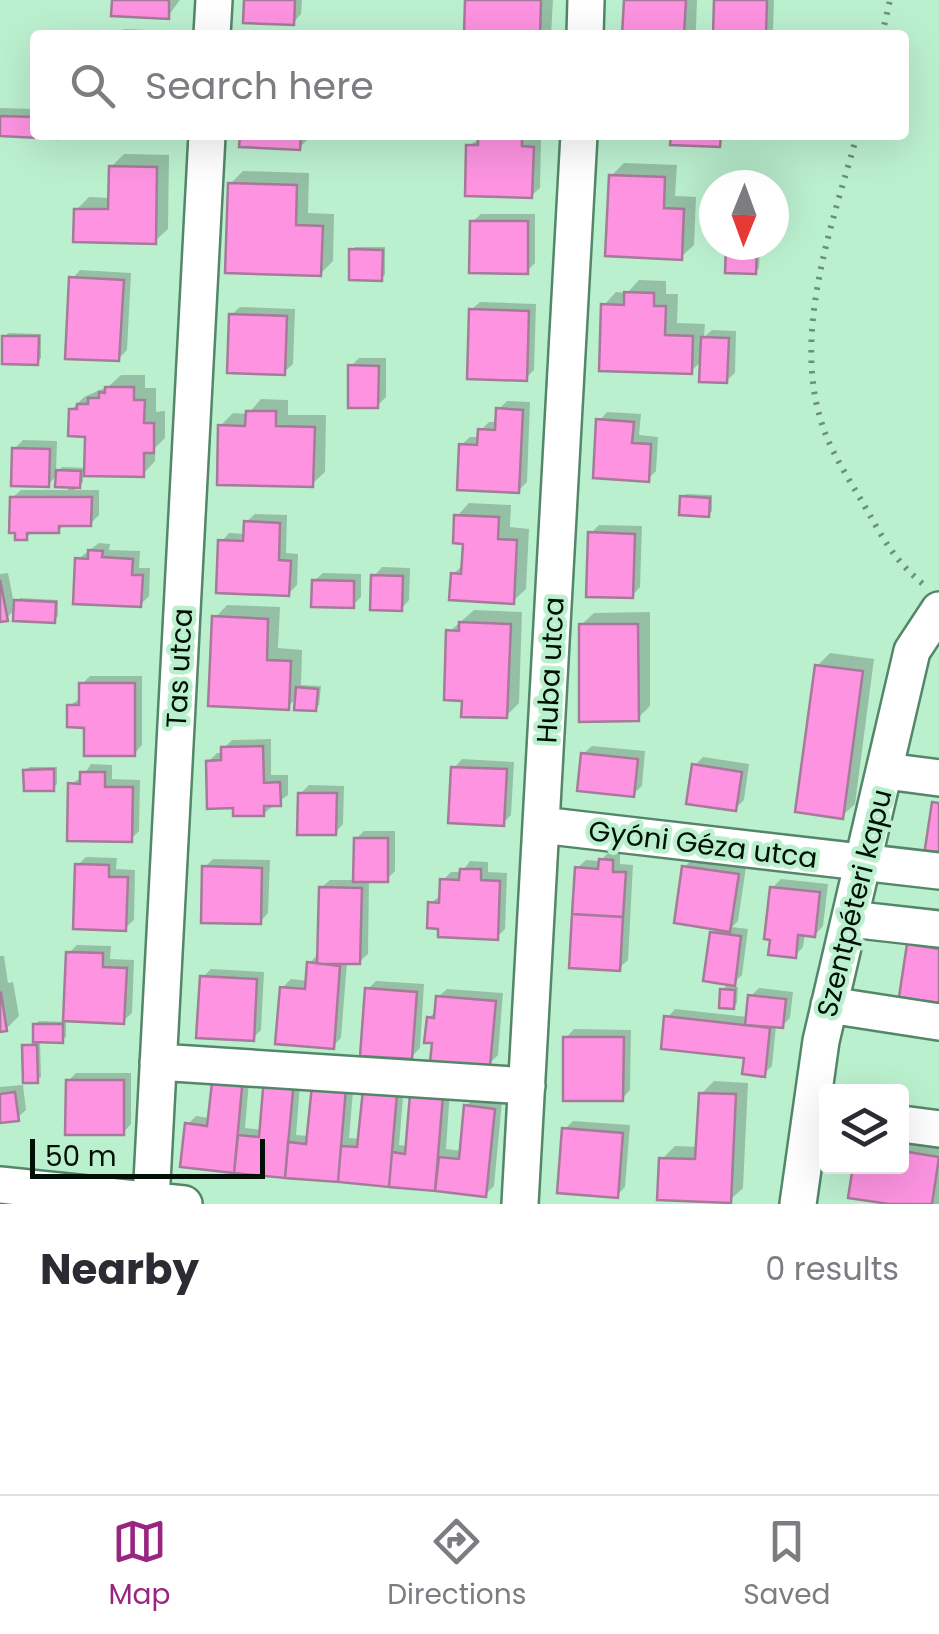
<!DOCTYPE html>
<meta charset="utf-8">
<style>
body{margin:0;font-family:Poppins,sans-serif;background:#f7f7f7;color:#2b2b33}
.controls{position:absolute;right:30px;bottom:30px;display:grid;overflow:hidden;border-radius:10px;box-shadow:0 10px 40px #0002}
.controls button{width:90px;height:90px;display:grid;place-items:center;padding:0;border:0;border-bottom:2px solid #e1e1e2;background:#fff;color:#2b2b33;font:50px sans-serif}
.compass{position:absolute;left:699px;top:170px;width:90px;height:90px;border-radius:50%;background:#fff;box-shadow:0 10px 40px #0002;rotate:181deg}
.scale{position:absolute;left:30px;bottom:25px;width:235px;box-sizing:border-box;padding-left:10px;border:5px solid #001006;border-top:0;font-size:28px;line-height:35px;white-space:nowrap;color:#001006;-webkit-text-stroke:8px #bbf0cf;paint-order:stroke}
.list{margin:0;padding:0;list-style:none}
h2{display:flex;justify-content:space-between;align-items:center;height:130px;margin:0;padding:0 40px;font-size:42px}
h2 small{font-size:32px;font-weight:400;color:#7c7c81}
.icon{flex:none;width:55px;height:55px;fill:none;stroke:currentColor;stroke-width:2;stroke-linecap:round;stroke-linejoin:round}
.map{position:relative;flex:none;width:939px;height:1204px;overflow:hidden}
.search{position:absolute;background:#fff;box-shadow:0 10px 40px #0002;left:30px;right:30px;top:30px;height:110px;display:flex;align-items:center;gap:25px;box-sizing:border-box;padding:0 35px;border-radius:10px;color:#7c7c81;font-size:38px}
.sheet{height:290px;background:#fff}
nav{display:flex;justify-content:space-around;align-items:center;box-sizing:border-box;height:140px;border-top:2px solid #e1e1e2;background:#fff;font-size:28px;color:#7c7c81}
nav a{display:grid;justify-items:center;gap:5px}
nav .on{color:#992582}
.map>svg:first-child{display:block}
.shadow{fill:#0003}
.building{fill:#fd93e1;stroke:#a67a99;stroke-width:2.5}
.lines{fill:none;stroke-linecap:round;stroke-linejoin:round}
.street-casing{stroke:#548669;stroke-width:40}
.path{stroke:#6b9079;stroke-width:6;stroke-dasharray:2.5 8;stroke-linecap:butt}
.street{stroke:#fff;stroke-width:35}
.labels{text-anchor:middle;stroke-width:9;stroke-linejoin:round;paint-order:stroke}
.street-label{font-size:28px;fill:#001006;stroke:#bbf0cf}
</style>
<div class="map">
<svg width="939" height="1204" viewBox="0 0 939 1204">
<rect width="100%" height="100%" fill="#bbf0cf"/>
<path class="shadow" d="M114 0H180L168 16Z
M247 0H302L301 14 293 23Z
M468 0H553L551 35H466Z
M626 0H697L696 29 690 35H625Z
M716 0H774L773 32 770 35H715Z
M124 29 169 31V35H118Z
M0 108 35 109V135H59L58 136 0 134Z
M243 135H312L299 148Z
M484 135H529V139L541 140 540 188 531 196 469 146Z
M124 154 169 155 168 229 155 241 76 210 89 197 111 198V167Z
M624 163 677 165 675 196 696 197 694 245 681 257 611 176Z
M243 171 309 173 308 213 334 214 333 261 320 274 230 184Z
M481 214H535V263L527 271 472 222Z
M728 245H760L759 268 755 272Z
M355 247H385V275L381 278 352 250Z
M80 270 131 273 127 350 118 359 72 279Z
M639 280 666 281V294H678L677 323 705 324 704 337 712 330 736 331 735 373 726 381 703 360 691 371 604 305 616 292 627 293Z
M480 302 536 304 534 370 526 378 471 310Z
M240 307 295 309 293 364 284 372 231 315Z
M8 333 41 334V358L37 362 5 337Z
M359 358H386V397L377 406 351 366Z
M121 375H145V388H156V412L165 411V438L155 448V461L143 474 83 473V482L75 490H99V515L90 524H65L58 531H33L26 538 12 498 21 490H68V485L58 474 48 485 14 449 23 440 57 441 56 473 62 467 87 468V434L71 410 84 397 109 386Z
M261 399 288 400V415H326L325 472 312 484 220 426 233 413 248 414Z
M507 401 530 402 527 482 518 491 461 445 470 437H480L481 430 489 422H498L499 409Z
M607 412 641 414 639 435 658 437 656 471 648 479 599 421Z
M686 494 712 495V511L708 515 683 497Z
M469 503 511 505 510 527 529 529 526 589 513 601 453 574 464 564 465 542 457 516Z
M255 514 287 515 286 553 298 554 297 585 288 594 221 542 229 533 246 534V522Z
M599 525 642 526 640 587 632 596 591 533Z
M99 543 110 544 109 550 140 551 139 568H150L149 596 140 605 78 559Z
M382 567 410 568 409 600 401 609 374 576Z
M8 573 14 604 20 598 58 600V616L54 620 16 609 6 618 0 619V574Z
M323 573 361 574V597L353 605 314 581Z
M227 605 280 607 278 648 302 650 301 685 321 686 319 705 315 709 297 697 288 707 215 618Z
M474 610 522 612 519 703 506 716 464 699 449 632Z
M650 612V706L638 718 581 625 594 613Z
M830 653 874 659 855 804 842 816 817 666Z
M90 676H142V745L134 754 86 725 69 706 81 698 82 684Z
M271 739V775H288V795L263 814 236 806 208 762 217 753H224V748L232 740Z
M592 746 645 751 642 786 633 794 583 754Z
M703 757 749 764 744 800 735 809 695 765Z
M462 759 514 762 511 815 503 823 454 768Z
M91 764 112 765V779L140 780 139 831 131 839 70 785 83 776Z
M29 767H57V784L53 788 26 771Z
M309 785 344 786 343 824 335 833 300 794Z
M364 831H395V871L387 879H369L368 954 359 962H347L341 1038 333 1046 282 988 291 979 308 981 309 964 317 955 321 888 330 880H356V839Z
M609 852 620 853V864L633 865 628 960 619 968 577 868 586 860 600 861Z
M86 857 117 858 116 869 135 870 134 920 125 928 78 865Z
M693 858 746 867 738 921 732 927 748 929 742 975 730 986 738 987 737 1003 733 1007 722 990 730 982 712 933 718 928 685 867Z
M213 859 270 860 268 913 260 922 205 867Z
M470 861 488 862V872L507 873 505 929 497 937 430 903 442 895 443 880 451 872H462Z
M781 879 828 884 823 926 815 935 805 934 803 947 795 956 772 888Z
M923 933 939 935V1001L910 945Z
M77 945 111 946 110 959 134 960 132 1013 123 1021 69 953Z
M0 956H4L8 983 13 982 19 1016 6 1029 0 1030Z
M211 969 264 972 261 1030 253 1038 203 977Z
M376 981 424 984 420 1048 411 1057 368 989Z
M759 988 793 992 790 1018 782 1026H776L772 1066 764 1074 747 1056 667 1018 675 1009 748 1017 751 996Z
M447 989 503 993 498 1055 489 1064 435 1041 429 1018 437 1010 438 997Z
M39 1021 66 1022V1037L62 1040H40L41 1077 37 1080 24 1046 35 1042V1025Z
M574 1029 631 1030 630 1090 622 1099 566 1038Z
M250 1070 245 1128 262 1130 301 1072 296 1135 310 1136 354 1080 349 1138 360 1139 404 1086 399 1145 408 1146 413 1095 450 1089 446 1149 462 1151 466 1106 475 1098 502 1101 494 1186 486 1194 183 1164 188 1124 196 1116 210 1118Z
M76 1073H131V1124L123 1133 68 1081Z
M714 1081 748 1083 743 1188 730 1200 662 1159 675 1146 698 1147 701 1094Z
M23 1085 26 1110 17 1118 0 1120V1087Z
M573 1121 630 1125 625 1187 617 1195 565 1129Z
M902 1137 939 1143V1204H905Z"/>
<path class="building" d="M112 0H169V19L111 16Z
M244 0H295L294 25 243 23Z
M465 0H541L540 35H464Z
M624 0H686L684 35H622Z
M714 0H767L766 35H713Z
M0 116 35 117V135H59L58 139 0 136Z
M240 135H301L300 150 239 147Z
M671 135H721L720 147 670 145Z
M478 137 522 139V146L534 147 532 198 465 196 466 145H478Z
M109 166 157 167 156 244 73 242 74 209H108Z
M609 175 665 177 664 208 684 209 682 260 605 256Z
M228 183 297 185 296 225 323 226 321 276 225 273Z
M470 221H528V274L469 273Z
M726 245H757L756 274 725 273Z
M349 249 383 250 382 281 349 280Z
M69 277 124 280 119 361 65 359Z
M624 292 654 293V306H666L665 335 693 336 692 374 599 371 601 304 624 305Z
M469 309 529 311 527 381 467 379Z
M229 314 287 316 285 375 227 373Z
M2 336H39L38 365 2 364Z
M701 337 729 338 727 383 699 382Z
M348 365 379 366 378 408H348Z
M105 387H134V400H145L144 423H154V453H144V477L84 476 85 437 68 436 69 409H77V404H88V398H99V392L105 393Z
M496 408 523 410 519 493 457 490 459 444 477 445 478 429 495 430Z
M246 411H276V426L315 427 313 487 217 485 218 425 245 426Z
M596 419 634 422 632 443 651 444 649 482 593 478Z
M12 448 50 449 49 487 11 486Z
M56 470 81 471 80 488 55 487Z
M680 496 710 498 709 517 679 515Z
M10 497H92L91 526H59V533H27V540H15V533H9Z
M454 515 499 517 498 539 517 540 514 604 449 600 451 573 461 574 463 544 453 543Z
M244 521 280 523 279 560 291 561 289 596 216 593 218 540 243 541Z
M588 532 635 534 633 598 586 597Z
M88 550 103 551 102 557 133 559 132 575H143L141 607 73 604 75 558 88 559Z
M371 575 403 576 402 611 370 610Z
M0 580 8 621 0 622Z
M312 580 354 581V608L311 607Z
M14 600 56 602 55 623 13 621Z
M212 616 268 619 267 660 291 661 289 710 208 706Z
M459 622 511 624 507 718 461 717 462 701 444 700 446 630 459 631Z
M579 624H638L639 721 579 722Z
M815 665 863 671 843 819 795 812Z
M79 683H135V756H84V728L67 727V705H79Z
M296 687 318 689 316 711 294 710Z
M263 746 264 783 280 782 281 806H264V816H233V808L207 809 206 761 221 760V747Z
M581 753 638 759 634 797 577 791Z
M692 764 742 772 736 811 686 804Z
M451 767 507 769 504 826 448 823Z
M54 769V791H24L23 770Z
M80 772H105V787H133L132 842 67 841 68 783 80 784Z
M298 793H337L336 835H297Z
M932 802 939 803V857L924 855Z
M354 838H388V882H353Z
M599 859 613 860V872H626L623 917 572 914 575 867 598 869Z
M75 864 109 865V877H128L126 931 73 929Z
M202 866 262 868 261 924 201 923Z
M682 866 739 874 730 932 674 923Z
M460 869H481V880L500 881 498 940 438 937V929L427 928 428 902 439 903 440 879 459 880Z
M319 887 362 888 360 964H317Z
M770 887 820 892 815 937 798 935 796 958 768 955 770 940 764 939Z
M572 914 623 917 620 971 569 968Z
M710 932 741 936 735 986 703 981Z
M907 944 939 949V1003L899 997Z
M66 952 103 953V967L127 968 124 1024 63 1021Z
M307 962 340 966 334 1049 275 1044 280 987 305 989Z
M200 976 257 979 254 1041 196 1038Z
M365 988 417 992 412 1059 360 1056Z
M720 989 735 990 734 1009 719 1008Z
M1 993 7 1031 0 1032V994Z
M748 995 786 999 783 1028 745 1025Z
M436 996 496 1001 490 1066 430 1062 432 1043H424L427 1017 434 1018Z
M664 1016 770 1028 765 1077 742 1074 744 1058 661 1049Z
M33 1024H63V1043L33 1042Z
M563 1037H624L623 1101H563Z
M22 1045H37L38 1083H23Z
M213 1074 243 1077 234 1173 180 1167 185 1123 207 1126Z
M264 1077 294 1080 285 1178 234 1173 238 1135 259 1137Z
M66 1080H124V1135H65Z
M312 1085 346 1088 338 1182 285 1178 288 1142 306 1144Z
M363 1090 397 1094 389 1187 338 1182 341 1146 357 1147Z
M15 1092 19 1121 0 1123V1094Z
M699 1093 736 1094 731 1203 657 1200 659 1158 695 1159Z
M410 1094 443 1096 435 1191 389 1187 392 1152 405 1154Z
M464 1105 495 1109 486 1197 435 1191 439 1157 459 1159Z
M562 1128 623 1133 618 1198 557 1193Z
M902 1151 939 1157 932 1204H889L848 1198 853 1166H902Z"/>
<g class="lines">
<g class="street-casing">
<path id="street" d="M212 35 214 0
M585 35 586 0
M886 771 939 778
M541 825 939 871
M850 919 939 929
M829 1005 939 1022
M158 1062 527 1086
M902 1124 939 1129
M0 1185 184 1204
M151 1201 207 135
M520 1204 579 135
M798 1204 821 1041 912 651 939 610"/>
</g>
<path class="path" d="M882 35 890 0
M857 135C832 226 790 336 824 430 833 455 850 481 864 505 883 538 893 559 923 584"/>
<use href="#street" class="street"/>
</g>
<g class="labels">
<g class="street-label">
<text transform="translate(179 668) rotate(-87)" y="10">Tas utca</text>
<text transform="translate(550 670) rotate(-87)" y="10">Huba utca</text>
<text transform="translate(703 844) rotate(7)" y="10">Gyóni Géza utca</text>
<text transform="translate(854 903) rotate(-76)" y="10">Szentpéteri kapu</text>
</g>
</g>
</svg>
<div class="controls">
<button><svg class="icon" aria-label="layers" viewBox="0 0 24 24"><path d="M12 4l9 5-9 5-9-5zM3 14l9 5 9-5"/></svg></button>
</div>
<svg class="compass" viewBox="-18 -18 36 36"><path d="M0-13l5 13h-10z" fill="#e53935"/><path d="M0 13l5-13h-10z" fill="#7c7c81"/></svg>
<div class="scale">50 m</div>
<div class="search"><svg class="icon" aria-label="search" viewBox="0 0 24 24"><circle cx="10" cy="10" r="6"/><path d="M15 15l6 6"/></svg>Search here</div>
</div>
<section class="sheet">
<h2>Nearby<small>0 results</small></h2>
<ul class="list">
</ul>
</section>
<nav>
<a class="on"><svg class="icon" aria-label="map" viewBox="0 0 24 24"><path d="M3 6l6-2 6 2 6-2v14l-6 2-6-2-6 2zM9 4v14M15 6v14"/></svg>Map</a>
<a><svg class="icon" aria-label="directions" viewBox="0 0 24 24"><path d="M12 3l9 9-9 9-9-9zM9 14v-3h6M13 9l2 2-2 2"/></svg>Directions</a>
<a><svg class="icon" aria-label="saved" viewBox="0 0 24 24"><path d="M7 4h10v16l-5-4-5 4z"/></svg>Saved</a>
</nav>
